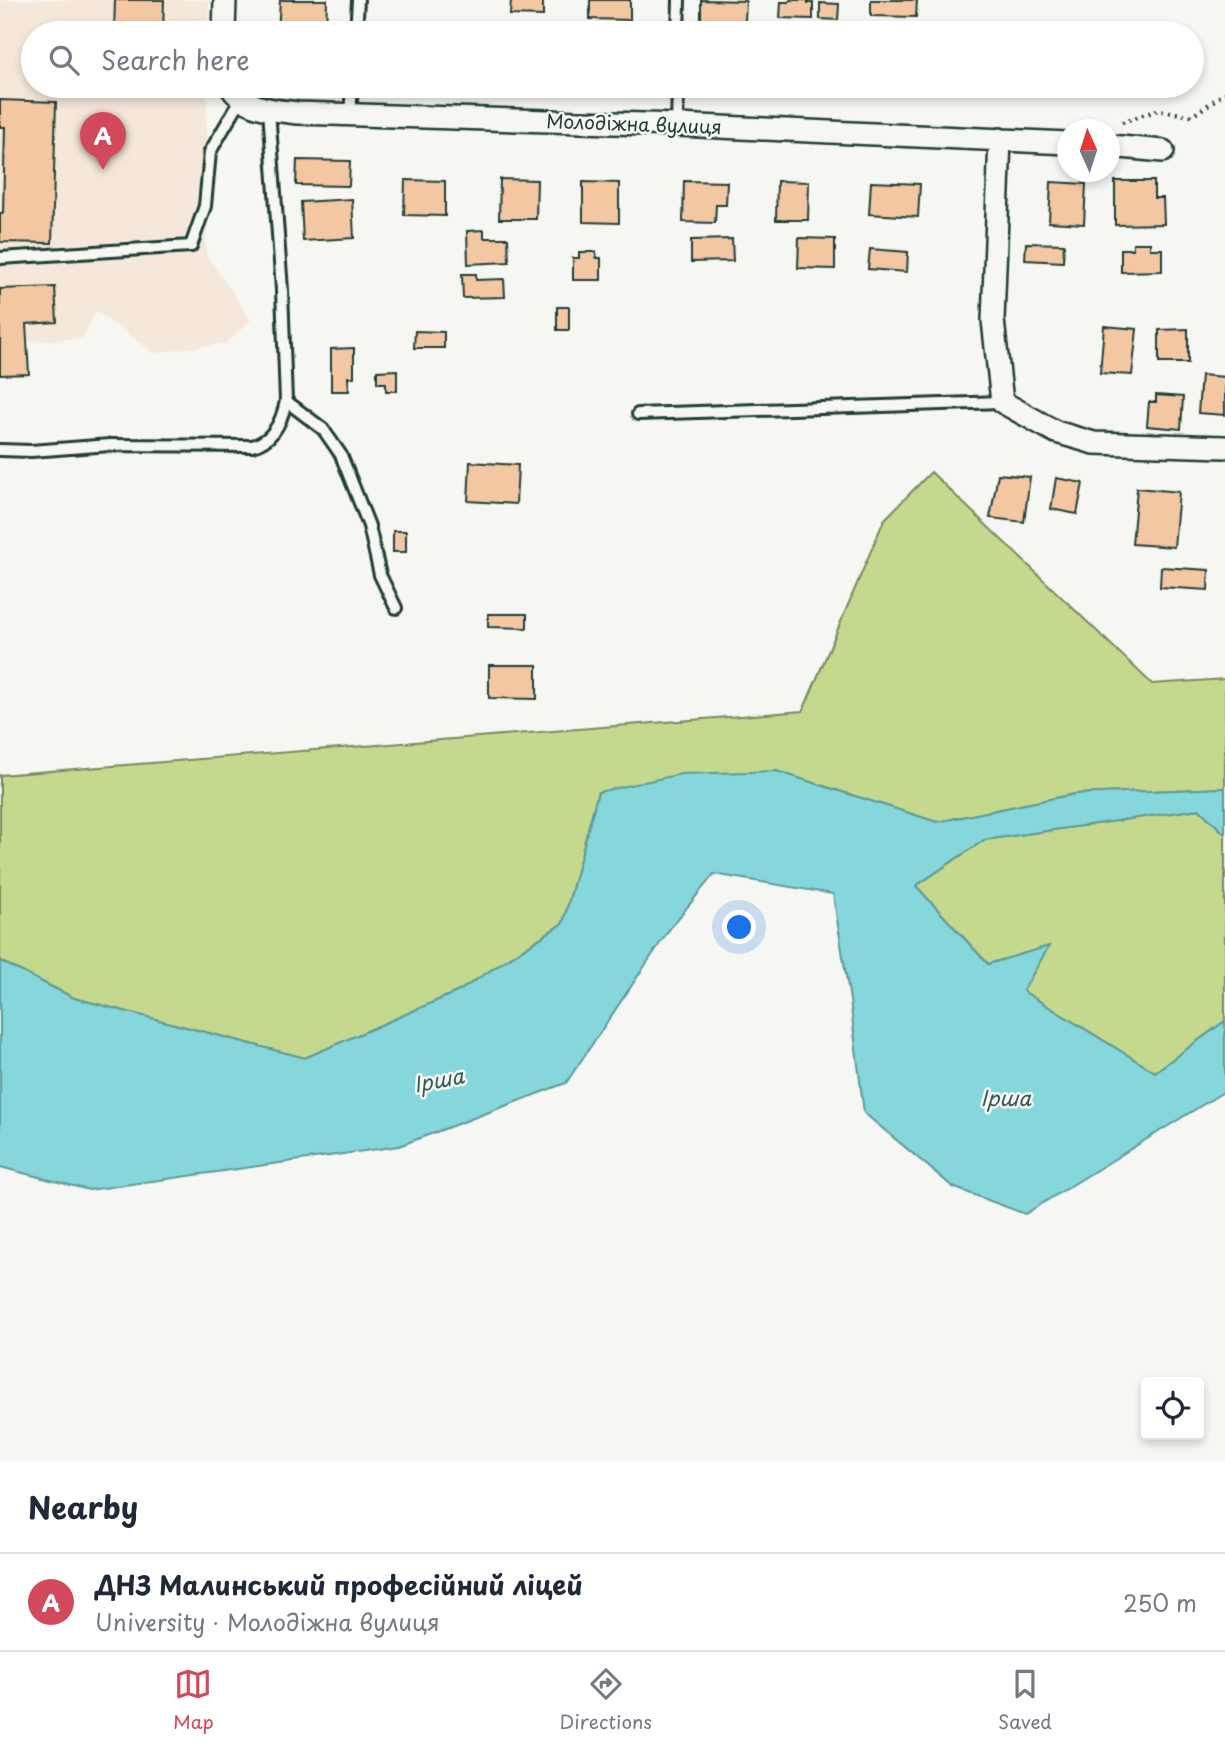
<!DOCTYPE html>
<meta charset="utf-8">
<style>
body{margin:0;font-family:"Playpen Sans",sans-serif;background:#f2f2f3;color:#1f2937}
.controls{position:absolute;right:21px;bottom:21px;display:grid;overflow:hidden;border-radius:7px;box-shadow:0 4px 10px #0003}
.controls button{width:63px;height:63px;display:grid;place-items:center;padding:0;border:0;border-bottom:2px solid #e0e1e3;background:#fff;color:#1f2937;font:35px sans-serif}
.compass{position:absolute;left:1057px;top:119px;width:63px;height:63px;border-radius:50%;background:#fff;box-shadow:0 4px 10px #0003;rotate:357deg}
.you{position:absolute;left:740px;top:928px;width:24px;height:24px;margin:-18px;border:5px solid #fff;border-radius:50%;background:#1a73e8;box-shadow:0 0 0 10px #1a73e833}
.badge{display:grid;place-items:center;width:46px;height:46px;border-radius:50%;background:#d1495b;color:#fff;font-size:23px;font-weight:700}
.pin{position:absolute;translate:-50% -58px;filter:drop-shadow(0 2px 4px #0008)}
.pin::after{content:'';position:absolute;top:37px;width:24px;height:21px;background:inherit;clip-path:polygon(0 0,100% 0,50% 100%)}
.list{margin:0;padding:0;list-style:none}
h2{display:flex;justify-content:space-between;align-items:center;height:91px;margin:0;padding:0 28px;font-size:30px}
h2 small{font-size:23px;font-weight:400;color:#747a83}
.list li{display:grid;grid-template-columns:46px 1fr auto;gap:21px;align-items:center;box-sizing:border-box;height:98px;padding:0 28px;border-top:2px solid #e0e1e3}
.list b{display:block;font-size:26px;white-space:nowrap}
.list p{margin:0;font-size:23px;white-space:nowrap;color:#747a83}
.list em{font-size:23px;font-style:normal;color:#747a83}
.icon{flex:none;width:38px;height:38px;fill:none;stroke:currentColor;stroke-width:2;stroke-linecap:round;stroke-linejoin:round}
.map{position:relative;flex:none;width:1225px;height:1461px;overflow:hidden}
.search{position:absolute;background:#fff;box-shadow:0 4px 10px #0003;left:21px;right:21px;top:21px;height:77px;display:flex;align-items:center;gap:18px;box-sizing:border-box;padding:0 24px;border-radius:38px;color:#747a83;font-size:26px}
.sheet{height:189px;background:#fff}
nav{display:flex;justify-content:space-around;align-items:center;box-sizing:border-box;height:98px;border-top:2px solid #e0e1e3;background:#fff;font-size:19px;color:#747a83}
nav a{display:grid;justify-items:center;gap:4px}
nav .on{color:#d1495b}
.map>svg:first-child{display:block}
.built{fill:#f5e8da}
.green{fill:#c5d98e;stroke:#728b61;stroke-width:2}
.water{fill:#85d7db;stroke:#5c9998;stroke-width:2}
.building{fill:#f4c7a3;stroke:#1f3d34;stroke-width:2}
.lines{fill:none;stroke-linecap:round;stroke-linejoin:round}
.lane-casing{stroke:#1f3d34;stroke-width:16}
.street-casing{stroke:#1f3d34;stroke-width:26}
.path{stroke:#1f3d34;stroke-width:4.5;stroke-dasharray:2 5;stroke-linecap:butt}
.lane{stroke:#f6f6f2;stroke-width:10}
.street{stroke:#f6f6f2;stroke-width:21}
.labels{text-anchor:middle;stroke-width:5;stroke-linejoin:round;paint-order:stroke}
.street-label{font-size:19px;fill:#1f3d34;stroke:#f6f6f2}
.water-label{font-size:21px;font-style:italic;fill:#335c55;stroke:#f6f6f2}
</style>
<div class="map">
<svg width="1225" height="1461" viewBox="0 0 1225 1461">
<rect width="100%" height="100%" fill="#f6f6f2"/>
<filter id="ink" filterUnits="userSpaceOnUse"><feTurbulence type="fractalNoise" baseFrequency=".0143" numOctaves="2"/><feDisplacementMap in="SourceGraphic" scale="14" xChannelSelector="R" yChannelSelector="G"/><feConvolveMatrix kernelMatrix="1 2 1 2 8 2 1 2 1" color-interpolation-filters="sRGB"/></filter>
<g filter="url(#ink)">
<path class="built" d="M0 0H209L208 33H33V86H207L206 254 251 320 226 343 154 353 96 311 83 338 28 342 29 374 0 375Z"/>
<path class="green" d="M931 472 1152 684 1225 679V788L1075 794 937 822 776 771 598 792 563 923 459 991 305 1058 74 998 0 961V775L803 711 884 520Z
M1199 809 1225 834V1021L1155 1072 1023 991 1048 947 988 964 916 886 984 840Z"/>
<path class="water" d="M776 771 937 822 1075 794 1225 788V834L1199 809 984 840 916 886 988 964 1049 946 1023 991 1155 1072 1225 1021V1091L1025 1214 953 1187 864 1113 850 1000 833 894 714 874 671 927 566 1083 399 1146 89 1190 0 1167V961L74 998 305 1058 459 991 563 923 598 792 681 774Z"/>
<path class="building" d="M115 0H164L163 33H114Z
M280 0H327L326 33H278Z
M511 0H543V16L510 15Z
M590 0H630V20L590 19Z
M701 0 746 1 745 21H701Z
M790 0H808V3H813V19L780 18 781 2H789Z
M871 0H917L916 17 871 16Z
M820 3 839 4 838 20 820 19Z
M532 30H568V33H532Z
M483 31V33H443V32Z
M890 86H924V88H890Z
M0 100 56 102 52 243 0 242V213H3L5 127H0Z
M297 160 350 161 349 186 296 185Z
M500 179 537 180 536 219H499Z
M405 180 445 181V216L404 215Z
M684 181 727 182 726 205H716L715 223 683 222Z
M777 181 809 182 808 220H776Z
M1115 181H1154V198H1163L1164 224 1115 225Z
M583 182 619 183V223L583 222Z
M871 182 920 184 918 217 869 214Z
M1051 182 1086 184 1084 224 1049 222Z
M352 199 354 238 303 241 301 202Z
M484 230V238H508L509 262 468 264 467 231Z
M799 238 835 239V269L798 268Z
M732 239 733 261 691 262V240Z
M1026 243 1064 244 1063 262 1025 260Z
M1133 243H1150V249H1162V271L1121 272V249H1133Z
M870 249 908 252 907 272 868 269Z
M579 252H596V258H601V280H573V258H579Z
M462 274H476V280L504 279 505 297 463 298Z
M55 287 57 322 26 324 29 374 0 375V289Z
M557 307H569V330H557Z
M1104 326 1137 329 1132 375 1100 373Z
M1188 329V363H1159V330Z
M415 331 444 332V348H414Z
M354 348V377H348L349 391H331V349Z
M397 370V391H386V383H377V371Z
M1201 375 1225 377V415L1198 413Z
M1156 395 1183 397 1181 429 1147 426 1149 402H1156Z
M470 462 518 465 516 504 468 501Z
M998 474 1030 477 1024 522 990 518Z
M1056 478 1083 483 1077 514 1051 509Z
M1137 488 1179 492 1174 547 1132 544Z
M393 531H406V552H393Z
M1161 567 1209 570 1208 590 1160 587Z
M488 614H527V628L488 627Z
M489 665H537V699L489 698Z"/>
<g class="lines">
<g class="lane-casing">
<path id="lane" d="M356 33 358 0
M678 33 679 0
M269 110 282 290 286 401 323 429 341 455 369 526 380 575 396 608
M350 115 352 86
M677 125 678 86
M0 258 191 246 205 206 210 152 241 99
M638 414 1002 402
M0 450 31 451 110 445 252 446C273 441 282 421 286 401"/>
</g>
<g class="street-casing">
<path id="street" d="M224 33 225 0
M230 86C245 109 272 110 298 113L677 125 1068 143
M1000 139 993 320 1002 402 1056 432 1094 443 1225 447
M1110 146 1163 151"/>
</g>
<path class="path" d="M1122 122 1158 110 1192 116 1225 93"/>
<use href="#lane" class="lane"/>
<use href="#street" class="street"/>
</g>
</g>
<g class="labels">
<g class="street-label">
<text transform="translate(634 124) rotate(2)" y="7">Молодіжна вулиця</text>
</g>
<g class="water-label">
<text transform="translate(439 1081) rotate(-11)" y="7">Ірша</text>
<text x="1006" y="1106">Ірша</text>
</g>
</g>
</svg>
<div class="controls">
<button><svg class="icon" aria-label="locate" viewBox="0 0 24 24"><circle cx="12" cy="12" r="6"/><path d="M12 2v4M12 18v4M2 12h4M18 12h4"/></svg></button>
</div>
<svg class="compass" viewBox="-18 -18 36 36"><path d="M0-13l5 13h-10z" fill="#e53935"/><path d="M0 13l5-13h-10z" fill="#747a83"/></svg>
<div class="you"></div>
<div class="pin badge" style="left:103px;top:170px">A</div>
<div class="search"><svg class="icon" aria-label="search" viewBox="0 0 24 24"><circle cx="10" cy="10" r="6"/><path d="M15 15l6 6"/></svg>Search here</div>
</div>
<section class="sheet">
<h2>Nearby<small></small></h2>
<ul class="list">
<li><span class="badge">A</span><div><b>ДНЗ Малинський професійний ліцей</b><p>University · Молодіжна вулиця</p></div><em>250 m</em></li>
</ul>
</section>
<nav>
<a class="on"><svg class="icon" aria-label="map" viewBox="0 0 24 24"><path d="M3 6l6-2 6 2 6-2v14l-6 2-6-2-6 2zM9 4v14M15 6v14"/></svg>Map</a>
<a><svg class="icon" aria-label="directions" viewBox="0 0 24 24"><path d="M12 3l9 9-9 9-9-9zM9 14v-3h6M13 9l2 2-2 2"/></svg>Directions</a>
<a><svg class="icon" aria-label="saved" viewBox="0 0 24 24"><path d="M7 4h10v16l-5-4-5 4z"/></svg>Saved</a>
</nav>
